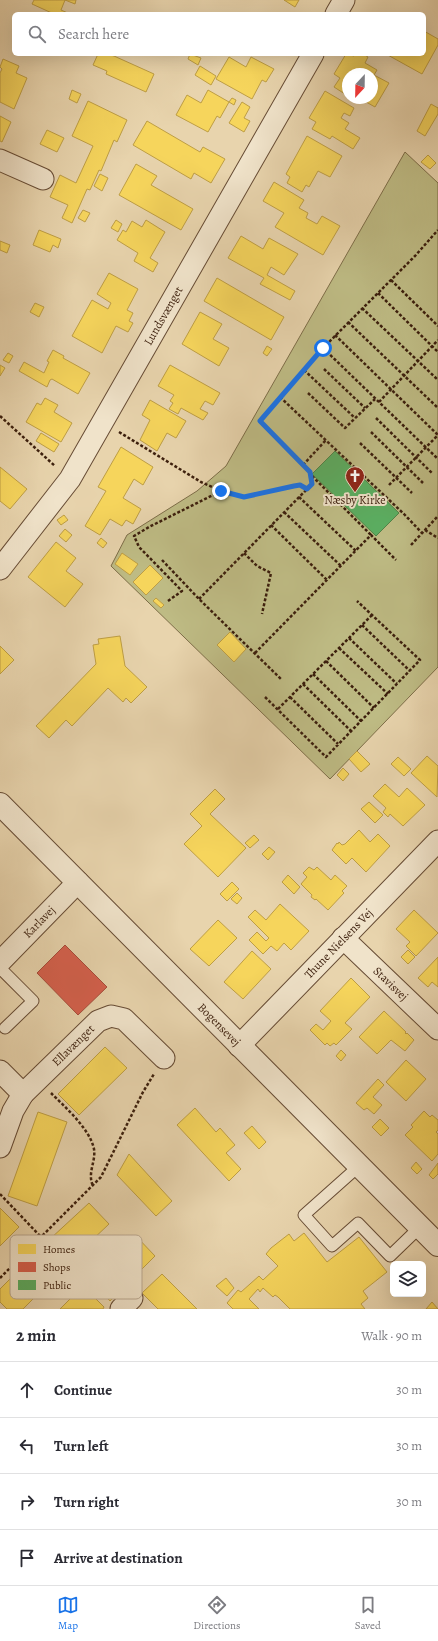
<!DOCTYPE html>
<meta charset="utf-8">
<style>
body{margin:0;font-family:Alegreya,serif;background:#f7f7f7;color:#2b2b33}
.controls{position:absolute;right:12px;bottom:12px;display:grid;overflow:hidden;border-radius:6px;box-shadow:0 4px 16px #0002}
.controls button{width:36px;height:36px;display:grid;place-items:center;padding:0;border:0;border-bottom:1px solid #e1e1e2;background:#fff;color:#2b2b33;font:20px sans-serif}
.compass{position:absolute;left:342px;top:68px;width:36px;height:36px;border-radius:50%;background:#fff;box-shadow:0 4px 16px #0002;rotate:202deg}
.stop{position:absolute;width:12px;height:12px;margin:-9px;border:3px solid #1a73e8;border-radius:50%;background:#fff}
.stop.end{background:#1a73e8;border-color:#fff;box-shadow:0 1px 4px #0008}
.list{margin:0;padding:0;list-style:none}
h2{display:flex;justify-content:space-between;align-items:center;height:52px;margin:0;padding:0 16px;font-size:17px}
h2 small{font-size:13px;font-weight:400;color:#7c7c81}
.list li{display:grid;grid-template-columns:26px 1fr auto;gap:12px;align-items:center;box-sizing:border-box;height:56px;padding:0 16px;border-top:1px solid #e1e1e2}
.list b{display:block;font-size:15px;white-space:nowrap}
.list em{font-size:13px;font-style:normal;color:#7c7c81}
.icon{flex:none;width:22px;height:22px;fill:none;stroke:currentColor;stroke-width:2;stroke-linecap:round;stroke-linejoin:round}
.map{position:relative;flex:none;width:438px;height:1309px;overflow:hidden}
.search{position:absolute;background:#fff;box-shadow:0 4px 16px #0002;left:12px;right:12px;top:12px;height:44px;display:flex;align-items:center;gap:10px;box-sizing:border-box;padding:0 14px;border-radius:6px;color:#7c7c81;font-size:15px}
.sheet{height:276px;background:#fff}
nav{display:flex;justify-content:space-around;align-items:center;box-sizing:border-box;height:56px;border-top:1px solid #e1e1e2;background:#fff;font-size:11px;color:#7c7c81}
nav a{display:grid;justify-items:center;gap:2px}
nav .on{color:#1a73e8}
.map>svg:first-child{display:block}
.green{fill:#bebb84;stroke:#7d6d48}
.homes{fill:#f6d55c;stroke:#be9e44}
.shops{fill:#d6604d;stroke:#a84c3a}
.public{fill:#5aae61;stroke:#518348}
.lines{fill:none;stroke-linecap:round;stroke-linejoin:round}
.service-casing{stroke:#674c35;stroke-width:13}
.minor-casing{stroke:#674c35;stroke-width:23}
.tertiary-casing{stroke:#674c35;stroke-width:24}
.path{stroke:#3c1f0d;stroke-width:2.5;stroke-dasharray:3 2;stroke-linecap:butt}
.service{stroke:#f0e3ca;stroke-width:11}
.minor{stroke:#f0e3ca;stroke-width:21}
.tertiary{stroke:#f0e3ca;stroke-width:22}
.route{stroke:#1a73e8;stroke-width:5}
.labels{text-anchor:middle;stroke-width:4;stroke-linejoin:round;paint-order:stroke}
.street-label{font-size:12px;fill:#3c1f0d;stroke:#f0e3ca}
.poi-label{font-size:12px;fill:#3c1f0d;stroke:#f0e3ca}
.key{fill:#f0e3ca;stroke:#baa891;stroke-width:1}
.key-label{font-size:11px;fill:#3c1f0d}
</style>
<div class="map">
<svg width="438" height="1309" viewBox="0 0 438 1309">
<rect width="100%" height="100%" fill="#e8d4ad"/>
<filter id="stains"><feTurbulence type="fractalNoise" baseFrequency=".005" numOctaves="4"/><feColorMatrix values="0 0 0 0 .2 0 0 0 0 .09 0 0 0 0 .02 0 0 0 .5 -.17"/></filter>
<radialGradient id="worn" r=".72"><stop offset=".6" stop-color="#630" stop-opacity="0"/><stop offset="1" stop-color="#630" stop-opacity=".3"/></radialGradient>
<path class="green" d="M405 152 438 183V667L330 779 111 566 127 535 197 491 226 466Z"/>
<path class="homes" d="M34 0H76L75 4 65 0 61 10 70 14H54L32 4Z
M284 0H299L295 7Z
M424 31 438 39V45L422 74 386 54H424Z
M98 54H107L114 56 154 74 146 92 106 74 107 71 93 65Z
M190 54 201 58 198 65 188 59Z
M346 54 354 56 355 54H363L368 57 365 63 377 70 374 75 389 83 375 107 359 98H372V74H348V96L334 87 340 78 334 74Z
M229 57 246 67 251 57 274 69 266 82 262 80 252 99 216 79Z
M3 59 19 66 16 73 27 78 14 109 0 102V73L2 69 0 67Z
M200 66 216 76 211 85 195 75Z
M72 90 81 94 77 103 69 99Z
M208 90 229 102 220 118 217 116 208 132 176 115 187 95 201 103Z
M325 91 354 108 350 116 344 113 341 118 349 123 345 129 360 138 353 149 332 136 330 139 312 129 316 122 309 118Z
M232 98 236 100 234 105 229 102Z
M88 101 127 120 117 142 114 140 101 171 99 170 90 190 87 189 72 223 62 218 68 205 50 197 60 175 76 183 93 146 72 136Z
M242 102 250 107 244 118 250 121 244 132 229 123Z
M431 104 438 108V107V114L425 136 417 131Z
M0 116 11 122 2 142 0 141Z
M147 121 200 152 203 147 225 159 211 183 194 173 191 179 133 145Z
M47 130 64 138 57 152 40 144Z
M307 136 342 156 330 177 318 171 309 187 306 185 302 192 287 183 290 177 286 174Z
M428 155 436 163 430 169 421 162Z
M136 164 157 176 151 185 193 209 181 230 119 195Z
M100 174 108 178 102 191 94 186Z
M274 182 304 200 299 208 308 213 306 218 317 224 322 216 340 226 323 255 275 227 284 213 263 201Z
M83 210 90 213 85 222 78 218Z
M116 220 122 224 118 232 111 228Z
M146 220 165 232 150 258 158 263 153 272 134 261 138 253 117 240 123 230 126 232 132 221 142 227Z
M39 230 61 239 58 248 53 245 50 252 33 245Z
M241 236 263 249 269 238 298 254 284 275 271 267 267 275 295 291 290 300 260 284 264 278 228 258Z
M0 241 10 245 7 253 0 250Z
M109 273 138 289 127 310 133 313 129 321 133 323 128 332 116 326 102 353 72 336 92 300 108 309 111 303 97 294Z
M217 278 284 317 271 340 204 301Z
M35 303 44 307 39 317 30 312Z
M200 312 222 324 213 339 229 348 219 366 182 344Z
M267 346 272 349 267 356 263 353Z
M53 350 64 356 63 358 90 373 78 394 52 379 50 380 47 387 19 371 24 362 44 373 49 362 47 361Z
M8 353 13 356 9 363 3 360Z
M0 365 5 368 0 376Z
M170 365 220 393 213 405 205 401 200 409 208 413 203 420 181 408 178 414 169 409 173 403 170 401 174 395 158 386Z
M45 398 58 405 54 412 72 423 61 442 26 422 37 403 41 405Z
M150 400 186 421 176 438 167 433 157 451 140 440 150 420 142 415Z
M41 433 59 444 54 452 36 441Z
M121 447 153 467 143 485 134 479 123 498 141 509 133 524 126 520 122 526 110 519 100 535 85 526 106 491 98 487Z
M0 467 27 489 10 509 0 501Z
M64 515 68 520 61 525 57 520Z
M65 529 72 535 66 542 59 536Z
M101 538 107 543 103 548 97 543Z
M56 542 76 558 66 571 83 584 65 607 28 577Z
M122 553 138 564 130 575 115 564Z
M150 565 163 578 146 595 133 582Z
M156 598 164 605 161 608 153 601Z
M230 632 246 649 234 662 217 645Z
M120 636 125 666 147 687 131 703 126 698 123 702 108 688 72 726 66 720 49 738 36 726 96 664 93 645 99 644 98 639Z
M0 646 14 660 0 674Z
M357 751 370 764 361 772 349 759Z
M427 756 438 766 437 797 411 773Z
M398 757 411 769 404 776 391 764Z
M343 768 349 774 343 781 337 775Z
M385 784 399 797 407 788 425 805 403 826 390 814 388 817 383 812 386 808 373 796Z
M215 789 225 799 210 814 246 848 218 877 184 844 202 826 190 814Z
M369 802 383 815 375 823 361 809Z
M359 830 370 842 378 834 390 846 366 872 352 858 346 864 332 850 337 843 338 844 339 842 342 845 345 844Z
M254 835 259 840 250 848 245 843Z
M269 847 275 852 268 860 262 854Z
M309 867 314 870 317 867 331 880 335 875 347 886 342 891 344 893 328 910 316 899 315 900 311 897 312 895 301 884 307 877 303 873Z
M288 875 300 887 294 894 282 882Z
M232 882 239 889 227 901 220 894Z
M237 893 242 898 237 904 231 899Z
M280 904 309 931 291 950 284 943 277 951 271 946 263 954 249 940 257 932 266 941 269 938 248 917 255 910 266 920Z
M414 910 438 933 416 956 406 946 410 942 396 929Z
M218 920 237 938 209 966 190 949Z
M408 950 415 957 408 964 401 957Z
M252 951 271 969 243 999 224 982Z
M438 957V987L432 982 428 987 418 978Z
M351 978 370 997 345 1023 352 1029 336 1045 334 1043 330 1046 327 1043 325 1045 310 1030 316 1024 323 1030 331 1021 320 1011Z
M384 1011 406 1032 405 1033 406 1034 407 1033 414 1040 405 1051 391 1040 377 1054 359 1037Z
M105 1047 127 1068 79 1115 58 1094Z
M341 1050 346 1055 341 1061 336 1056Z
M406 1060 426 1079 406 1101 386 1082Z
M378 1079 384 1085 373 1097 382 1105 374 1114 367 1108 364 1110 356 1103Z
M195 1108 216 1132 220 1128 235 1145 226 1153 241 1169 229 1181 177 1125Z
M424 1111 430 1117 432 1115 438 1120V1130L436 1132 438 1134V1154L432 1161 405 1135 413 1127 411 1125Z
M38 1112 67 1122 37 1206 8 1196Z
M380 1119 389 1128 381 1136 372 1127Z
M252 1126 266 1142 259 1149 244 1133Z
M129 1154 172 1201 156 1216 117 1175Z
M416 1162 422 1169 417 1174 411 1168Z
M438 1163V1174L433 1179 429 1175Z
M89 1203 109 1224 70 1261 50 1239Z
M0 1208 19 1227 0 1246Z
M304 1233 327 1262 359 1237 387 1272 363 1291 368 1298 361 1304 365 1309H290L278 1297 275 1295 273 1297 263 1288 260 1292 258 1289 249 1299 259 1309H233L227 1303 238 1290 241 1292 259 1276 263 1280 278 1266 266 1254 271 1248 289 1234 294 1241Z
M135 1235 155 1256 110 1301 90 1280Z
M40 1249 62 1270 23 1309H7L0 1302V1289Z
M162 1274 197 1309H158L142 1293Z
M226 1278 234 1288 227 1296 216 1286Z
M83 1286 104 1307 103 1309H60Z
M432 1302 438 1309H426Z"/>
<path class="shops" d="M65 945 107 987 78 1015 37 973Z"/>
<path class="public" d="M335 451 399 513 376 536 312 474Z"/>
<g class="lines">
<g class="service-casing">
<path id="service" d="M0 968 33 1001 5 1028
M359 1166 304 1215 332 1246 358 1223 390 1256 420 1227"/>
</g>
<g class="minor-casing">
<g id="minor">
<path d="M336 14 344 0"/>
<path d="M0 160 43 179"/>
<path id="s1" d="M0 569 70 479 313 54"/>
<path id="s2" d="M343 938 438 1029"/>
<path id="s3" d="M0 962 78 882"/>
<path id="s4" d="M239 1046 438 841"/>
<path d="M0 1071 23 1094 13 1111 0 1147"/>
<path id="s5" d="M23 1094 98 1021 111 1016 124 1019 164 1058"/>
<path d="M121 1309 132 1298"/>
</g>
</g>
<g class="tertiary-casing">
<g id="tertiary">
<path id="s6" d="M0 804 438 1245"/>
</g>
</g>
<path class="path" d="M391 280 438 326
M378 293 438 352
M362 308 438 380
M348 322 438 408
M335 335 438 435
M323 348 438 459
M324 369 365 408
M304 370 355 418
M308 393 345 428 375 399
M280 397 404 514 422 533
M379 402 438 340
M0 416 55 466
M376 418 433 474
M119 432 201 482 221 491 244 497 294 486 300 485 307 489
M371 432 423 483
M360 443 412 493
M303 465 326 440
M312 476 371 535
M389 485 438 435
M299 497 356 551
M284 512 341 566
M271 525 327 580
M425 530 438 538
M411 545 438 516
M244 553 257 566 271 573 262 614
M162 560 199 599 282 680
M199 599 312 484 310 472 260 421 323 348 415 256 438 230
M168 601 182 591 139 547 134 536 149 527 221 491
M362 625 410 671
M349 638 397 684
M339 648 388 694
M255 653 371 535 396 560
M326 661 374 708
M313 674 361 721
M303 684 351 731
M265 697 326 757 420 660 357 601
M290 697 338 744
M278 709 373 614
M51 1093C65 1107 90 1129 94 1149 96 1162 87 1173 93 1186
M0 1194 41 1237
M0 1278 101 1177 143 1092 154 1074"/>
<use href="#service" class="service"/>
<use href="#minor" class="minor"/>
<use href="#tertiary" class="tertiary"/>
</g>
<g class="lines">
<path class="route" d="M221 491 244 497 294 486 300 485 307 489 312 484 310 472 260 421 323 348"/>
</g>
<defs>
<g id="church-pin" transform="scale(1)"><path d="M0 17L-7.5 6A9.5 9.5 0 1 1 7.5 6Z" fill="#8f2418" stroke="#f0e3ca"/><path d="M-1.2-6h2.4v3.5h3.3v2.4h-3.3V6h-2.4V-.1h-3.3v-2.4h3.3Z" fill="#fff"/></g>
</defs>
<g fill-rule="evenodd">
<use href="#church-pin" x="355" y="476"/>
</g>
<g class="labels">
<g class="street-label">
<text dy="4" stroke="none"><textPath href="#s1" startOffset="302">Lundsvænget</textPath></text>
<text dy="4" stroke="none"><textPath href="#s3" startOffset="56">Karlavej</textPath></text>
<text dy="4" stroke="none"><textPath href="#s4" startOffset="143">Thune Nielsens Vej</textPath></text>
<text dy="4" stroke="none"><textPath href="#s2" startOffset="66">Stavisvej</textPath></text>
<text dy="4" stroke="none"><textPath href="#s6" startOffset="311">Bogensevej</textPath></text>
<text dy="4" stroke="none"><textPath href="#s5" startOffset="70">Ellavænget</textPath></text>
</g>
<g class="poi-label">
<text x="355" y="504">Næsby Kirke</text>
</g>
</g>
<rect x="10" y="1235" width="132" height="64" rx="6" class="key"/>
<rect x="18" y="1244" width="18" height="10" fill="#f6d55c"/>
<rect x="18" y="1262" width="18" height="10" fill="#d6604d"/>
<rect x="18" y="1280" width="18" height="10" fill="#5aae61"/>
<g class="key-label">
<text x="43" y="1253">Homes</text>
<text x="43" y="1271">Shops</text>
<text x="43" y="1289">Public</text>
</g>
<rect width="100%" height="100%" filter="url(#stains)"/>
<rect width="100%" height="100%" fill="url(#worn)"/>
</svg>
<div class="controls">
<button><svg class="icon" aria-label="layers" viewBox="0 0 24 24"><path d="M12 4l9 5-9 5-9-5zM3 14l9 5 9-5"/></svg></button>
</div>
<svg class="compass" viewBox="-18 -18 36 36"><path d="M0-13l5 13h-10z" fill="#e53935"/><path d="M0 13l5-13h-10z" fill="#7c7c81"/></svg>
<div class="stop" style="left:323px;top:348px"></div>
<div class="stop end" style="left:221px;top:491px"></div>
<div class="search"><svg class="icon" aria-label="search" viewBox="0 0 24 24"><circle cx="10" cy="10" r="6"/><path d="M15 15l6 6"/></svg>Search here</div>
</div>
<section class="sheet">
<h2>2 min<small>Walk · 90 m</small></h2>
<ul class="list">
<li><svg class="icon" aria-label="ahead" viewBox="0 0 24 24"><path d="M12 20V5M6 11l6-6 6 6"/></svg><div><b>Continue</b></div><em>30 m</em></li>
<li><svg class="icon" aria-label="left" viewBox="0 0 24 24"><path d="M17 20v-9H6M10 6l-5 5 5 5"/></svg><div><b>Turn left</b></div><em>30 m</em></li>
<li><svg class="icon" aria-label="right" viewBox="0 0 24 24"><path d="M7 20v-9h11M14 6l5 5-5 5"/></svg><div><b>Turn right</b></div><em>30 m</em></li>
<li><svg class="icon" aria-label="arrive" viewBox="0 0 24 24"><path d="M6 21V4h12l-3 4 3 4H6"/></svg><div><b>Arrive at destination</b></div></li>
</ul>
</section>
<nav>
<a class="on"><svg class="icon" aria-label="map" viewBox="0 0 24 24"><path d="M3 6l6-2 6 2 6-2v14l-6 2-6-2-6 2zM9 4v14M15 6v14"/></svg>Map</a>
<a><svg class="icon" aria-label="directions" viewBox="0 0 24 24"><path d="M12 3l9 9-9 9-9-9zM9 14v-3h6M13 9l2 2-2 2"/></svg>Directions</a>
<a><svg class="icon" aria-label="saved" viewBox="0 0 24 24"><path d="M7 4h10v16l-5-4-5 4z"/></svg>Saved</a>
</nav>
